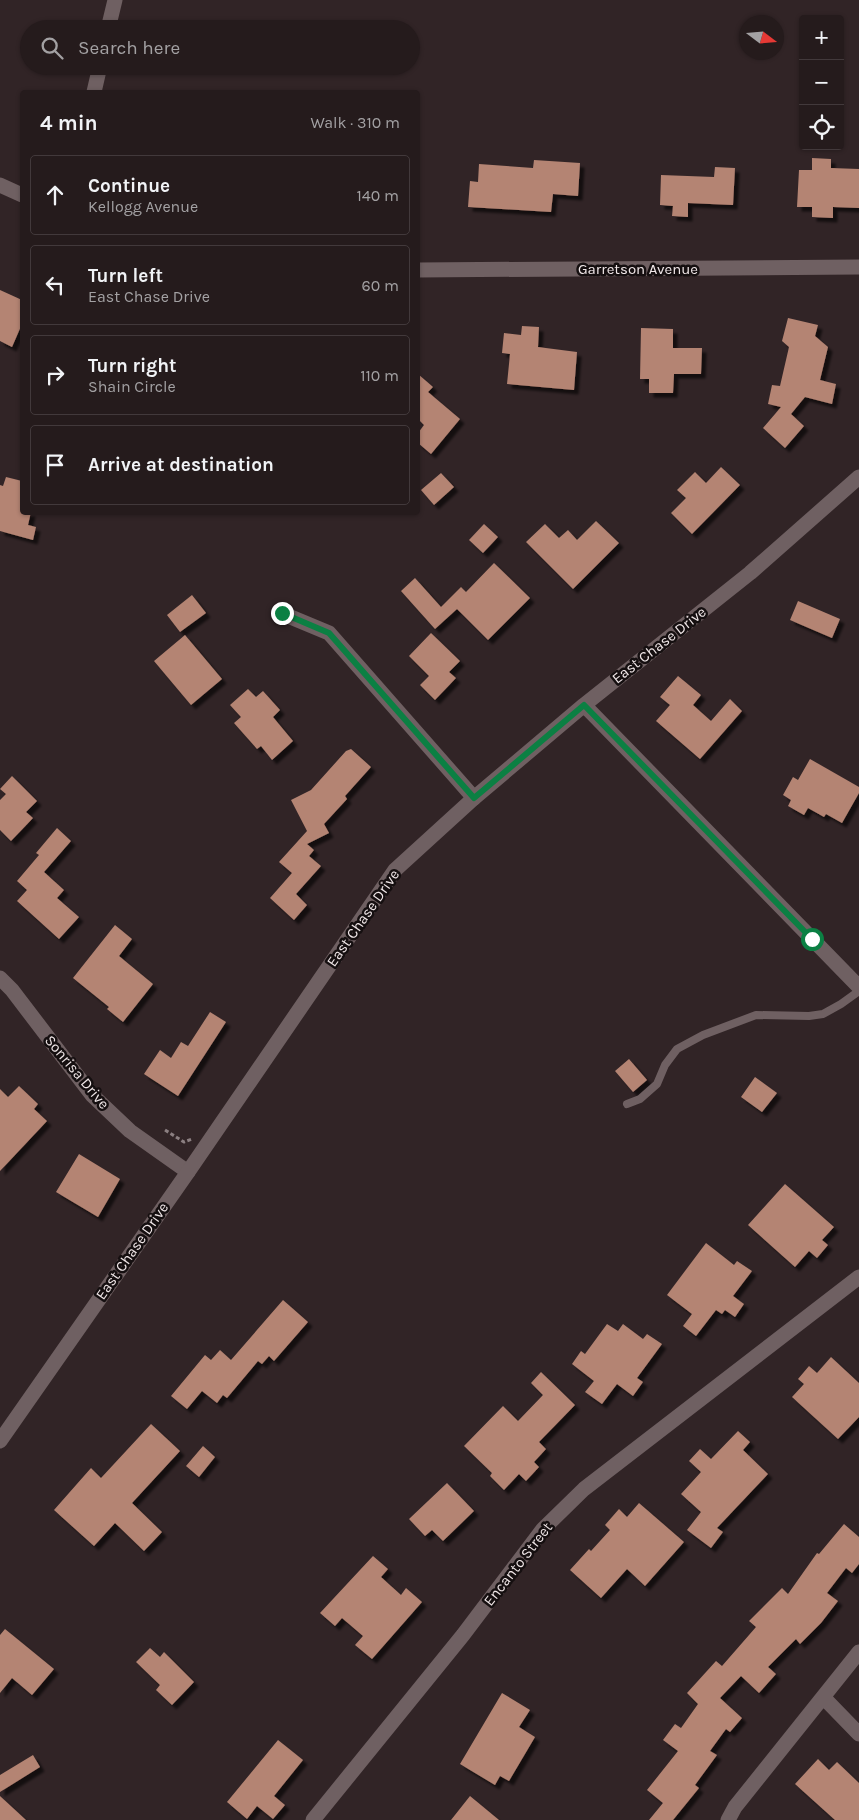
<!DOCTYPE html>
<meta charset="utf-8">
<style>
body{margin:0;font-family:Karla,sans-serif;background:#2d2425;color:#f1f3f6}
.controls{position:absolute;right:15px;top:15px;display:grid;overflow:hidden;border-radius:5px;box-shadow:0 1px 4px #0004}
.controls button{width:45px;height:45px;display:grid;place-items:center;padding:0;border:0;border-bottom:1px solid #42393b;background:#251b1c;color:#f1f3f6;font:25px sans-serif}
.compass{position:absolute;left:739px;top:15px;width:45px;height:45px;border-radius:50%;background:#251b1c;box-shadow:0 1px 4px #0004;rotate:106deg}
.stop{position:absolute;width:15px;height:15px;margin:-11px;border:4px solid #0b8043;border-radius:50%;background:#fff}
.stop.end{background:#0b8043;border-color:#fff;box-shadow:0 1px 5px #0008}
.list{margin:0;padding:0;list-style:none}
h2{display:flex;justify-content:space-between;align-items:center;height:65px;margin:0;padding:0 20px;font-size:21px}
h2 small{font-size:16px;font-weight:400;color:#a3a1a3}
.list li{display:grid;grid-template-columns:32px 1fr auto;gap:15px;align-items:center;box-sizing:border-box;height:80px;margin:0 10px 10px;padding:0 10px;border:1px solid #42393b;border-radius:5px}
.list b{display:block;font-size:19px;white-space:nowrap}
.list p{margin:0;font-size:16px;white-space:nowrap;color:#a3a1a3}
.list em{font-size:16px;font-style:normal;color:#a3a1a3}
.icon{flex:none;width:28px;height:28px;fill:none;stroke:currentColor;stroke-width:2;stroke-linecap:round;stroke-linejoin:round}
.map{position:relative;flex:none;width:859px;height:1820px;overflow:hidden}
.search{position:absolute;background:#251b1c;box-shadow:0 1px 4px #0004;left:20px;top:20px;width:400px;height:55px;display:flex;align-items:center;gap:12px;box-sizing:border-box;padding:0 18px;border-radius:28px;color:#a3a1a3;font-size:19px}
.panel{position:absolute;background:#251b1c;box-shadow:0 1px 4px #0004;left:20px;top:90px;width:400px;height:425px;border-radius:5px}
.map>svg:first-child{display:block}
.building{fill:#b48473;filter:url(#shadow)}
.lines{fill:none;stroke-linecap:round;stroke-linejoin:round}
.path{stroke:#8b7f81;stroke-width:3;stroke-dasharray:4 2.5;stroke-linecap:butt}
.lane{stroke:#6f6062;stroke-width:8}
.street{stroke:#6f6062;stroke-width:15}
.secondary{stroke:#6f6062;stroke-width:15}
.route{stroke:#0b8043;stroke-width:6}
.labels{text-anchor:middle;stroke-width:5;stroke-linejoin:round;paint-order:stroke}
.street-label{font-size:15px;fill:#f0e7e8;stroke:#150f10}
</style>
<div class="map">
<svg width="859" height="1820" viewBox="0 0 859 1820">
<defs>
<filter id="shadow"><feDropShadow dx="4.5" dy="4.5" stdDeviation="1" flood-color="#0009"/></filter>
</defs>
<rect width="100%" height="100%" fill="#312426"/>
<path class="building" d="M812 158 831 159V168L859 169V208L833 207V218L812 217V207H797L799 170H812Z
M534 160 580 163 578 196 553 194 551 212 468 207 470 181 478 182 479 164 533 168Z
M715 167 735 168 733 205 688 203V217L672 216 673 206 660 205 661 175 714 177Z
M0 290 22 300V324L12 347 0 341Z
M788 318 818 325 815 336 828 347 820 380 836 384 832 404 805 397 791 414 804 426 785 448 763 428 781 407 768 404 772 385 780 386 789 347 782 341Z
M522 326 539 327 538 347 577 352 574 390 507 384 510 354 502 353 504 333 521 335Z
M641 328 673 329V348H702L701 374H674L673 393H649V379H640Z
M418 374 433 387 428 392 460 419 431 454 418 443V433L424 425 418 419Z
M721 467 740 485 692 534 671 513 686 498 677 490 695 472 706 483Z
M441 473 454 487 434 505 421 490Z
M6 477 22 481V512H31L28 525 36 527 33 540 0 531V485L3 486Z
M596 521 619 543 573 589 526 542 545 524 559 538 568 530 577 540Z
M484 524 498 537 483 553 469 540Z
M494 563 530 598 488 640 457 609 435 629 401 591 415 578 441 607 461 587 466 592Z
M192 595 206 613 180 632 167 615Z
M798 601 840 619 832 638 790 620Z
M431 633 460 661 449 672 456 678 435 700 420 685 429 676 409 656Z
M185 635 222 679 191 705 154 661Z
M678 676 701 695 693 705 711 721 730 699 742 711 700 759 656 721 670 705 660 697Z
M248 689 256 697 263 691 280 710 273 717 293 741 272 760 261 746 257 749 234 723 241 717 230 705Z
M351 749 371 767 345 796 347 799 324 824 329 833 307 844 314 850 309 856 321 866 296 894 307 905 294 920 270 898 292 873 279 862 307 831 291 800 311 790 346 751Z
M810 759 859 787V793L842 823 826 814 824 817 808 808 804 815 788 806 791 800 783 795 793 777 798 780Z
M12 776 37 801 26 812 33 818 11 841 0 830V800L6 794 0 789Z
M57 828 71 841 44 872 64 890 57 898 79 917 59 939 17 901 27 890 17 881 39 855 36 853Z
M115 925 132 939 119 956 153 984 123 1022 107 1009 109 1007 73 978Z
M210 1012 226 1022 178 1096 144 1074 160 1050 171 1058 181 1042 188 1046Z
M629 1059 647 1080 633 1092 615 1071Z
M755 1077 777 1093 762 1112 741 1097Z
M19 1086 38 1104 34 1109 47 1121 0 1171V1089L8 1097Z
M79 1154 120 1179 98 1217 56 1192Z
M785 1184 834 1227 822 1240 828 1245 817 1258 809 1251 795 1267 748 1225Z
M706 1243 734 1265 737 1261 752 1271 733 1296 744 1304 735 1317 725 1310 722 1314 716 1310 696 1336 683 1326 692 1314 667 1295Z
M283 1300 308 1322 274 1361 269 1356 262 1364 258 1361 227 1398 223 1395 217 1403 202 1391 187 1409 171 1396 205 1355 211 1360 220 1350 231 1360Z
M607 1324 618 1331 623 1324 643 1339 647 1334 662 1344 637 1378 643 1382 633 1396 617 1384 602 1404 585 1392 594 1381 572 1364 581 1351 585 1354Z
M831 1357 859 1383V1417L838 1439 792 1397 804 1384 798 1379 809 1366 817 1373Z
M541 1372 575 1405 539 1442 546 1449 534 1462 539 1467 526 1481 519 1474 504 1490 490 1476 492 1473 464 1446 503 1406 518 1421 543 1395 531 1383Z
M151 1424 180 1451 132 1503 162 1532 144 1551 115 1523 94 1546 54 1510 91 1468 101 1478Z
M738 1431 750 1442 743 1450 768 1474 717 1528 723 1532 711 1548 687 1530 701 1512 681 1494 701 1472 689 1461 700 1449 711 1459Z
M203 1446 215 1457 199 1477 186 1466Z
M447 1483 474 1511 443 1541 432 1530 425 1536 409 1519Z
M639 1503 684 1542 645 1586 627 1569 601 1598 570 1570 589 1549 591 1551 610 1530 605 1525 619 1509 627 1517Z
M844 1524 859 1537V1564L852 1573 846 1568 827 1593 838 1601 821 1623 800 1644 796 1639 768 1667 776 1674 759 1693 741 1676 720 1698 742 1718 730 1732 726 1729 710 1751 717 1755 695 1785 699 1788 673 1820H649L663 1803 647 1790 678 1751 663 1740 675 1724 681 1728 698 1704 687 1693 716 1661 722 1666 756 1627 749 1621 782 1588 788 1594 817 1553 819 1554Z
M373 1556 388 1569 381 1577 401 1595 406 1588 422 1602 372 1659 355 1645 363 1636 342 1618 335 1626 320 1613Z
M5 1629 54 1669 32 1695 12 1678 0 1693V1635Z
M150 1648 160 1657 164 1652 194 1682 172 1705 156 1690 160 1685 136 1662Z
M502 1693 530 1710 519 1727 535 1737 509 1781 500 1776 495 1785 460 1764Z
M278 1740 303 1760 274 1796 285 1805 273 1819 257 1806 247 1819 227 1802Z
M33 1755 40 1767 0 1792V1775Z
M818 1759 829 1770 837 1762 859 1783V1820H835L795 1784Z
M0 1796 26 1820H0Z
M470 1796 499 1820H451Z"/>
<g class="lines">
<path class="path" d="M165 1130 184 1142 192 1139"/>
<path class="lane" d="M627 1104 640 1099 657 1084 665 1065 677 1049 703 1035 756 1015 809 1016 823 1014 841 1004 859 991"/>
<path class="street" d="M108 29 115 0
M94 92 100 66
M0 185 22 195
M418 270 859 267
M281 613 329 633 474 798
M0 978 12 990 92 1095 130 1131 188 1172
M824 1698 859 1734
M313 1820 463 1635 543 1529 584 1489 859 1277
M728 1820 735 1807 859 1652"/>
<path class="secondary" d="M584 705 859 987
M0 1441 188 1172 395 870 474 798 584 705 750 573 859 477"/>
</g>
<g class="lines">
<path class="route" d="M282 613 329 633 474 798 584 705 812 939"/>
</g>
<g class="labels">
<g class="street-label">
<text x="638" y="274">Garretson Avenue</text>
<text transform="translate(659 645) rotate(-38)" y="5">East Chase Drive</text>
<text transform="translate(363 918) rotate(-55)" y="5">East Chase Drive</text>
<text transform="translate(77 1072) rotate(50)" y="5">Sonrisa Drive</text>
<text transform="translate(132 1251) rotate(-55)" y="5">East Chase Drive</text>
<text transform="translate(518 1564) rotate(-52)" y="5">Encanto Street</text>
</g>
</g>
</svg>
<div class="controls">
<button>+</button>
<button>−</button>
<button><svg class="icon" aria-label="locate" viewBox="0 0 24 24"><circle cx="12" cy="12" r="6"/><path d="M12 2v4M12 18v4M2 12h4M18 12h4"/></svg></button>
</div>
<svg class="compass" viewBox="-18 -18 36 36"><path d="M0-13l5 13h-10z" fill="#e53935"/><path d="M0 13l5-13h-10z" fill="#a3a1a3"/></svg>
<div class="stop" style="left:812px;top:939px"></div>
<div class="stop end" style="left:282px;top:613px"></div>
<div class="search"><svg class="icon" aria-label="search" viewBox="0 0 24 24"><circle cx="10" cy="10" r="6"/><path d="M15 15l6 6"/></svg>Search here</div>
<section class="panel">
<h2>4 min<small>Walk · 310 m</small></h2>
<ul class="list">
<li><svg class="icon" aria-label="ahead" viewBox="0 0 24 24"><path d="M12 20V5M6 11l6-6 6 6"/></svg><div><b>Continue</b><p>Kellogg Avenue</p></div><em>140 m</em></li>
<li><svg class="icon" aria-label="left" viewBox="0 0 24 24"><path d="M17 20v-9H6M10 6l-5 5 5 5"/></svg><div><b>Turn left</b><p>East Chase Drive</p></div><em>60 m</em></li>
<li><svg class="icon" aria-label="right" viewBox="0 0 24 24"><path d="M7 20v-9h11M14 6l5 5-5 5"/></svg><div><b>Turn right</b><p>Shain Circle</p></div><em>110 m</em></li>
<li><svg class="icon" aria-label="arrive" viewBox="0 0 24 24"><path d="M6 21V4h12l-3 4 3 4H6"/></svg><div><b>Arrive at destination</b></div></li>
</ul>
</section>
</div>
